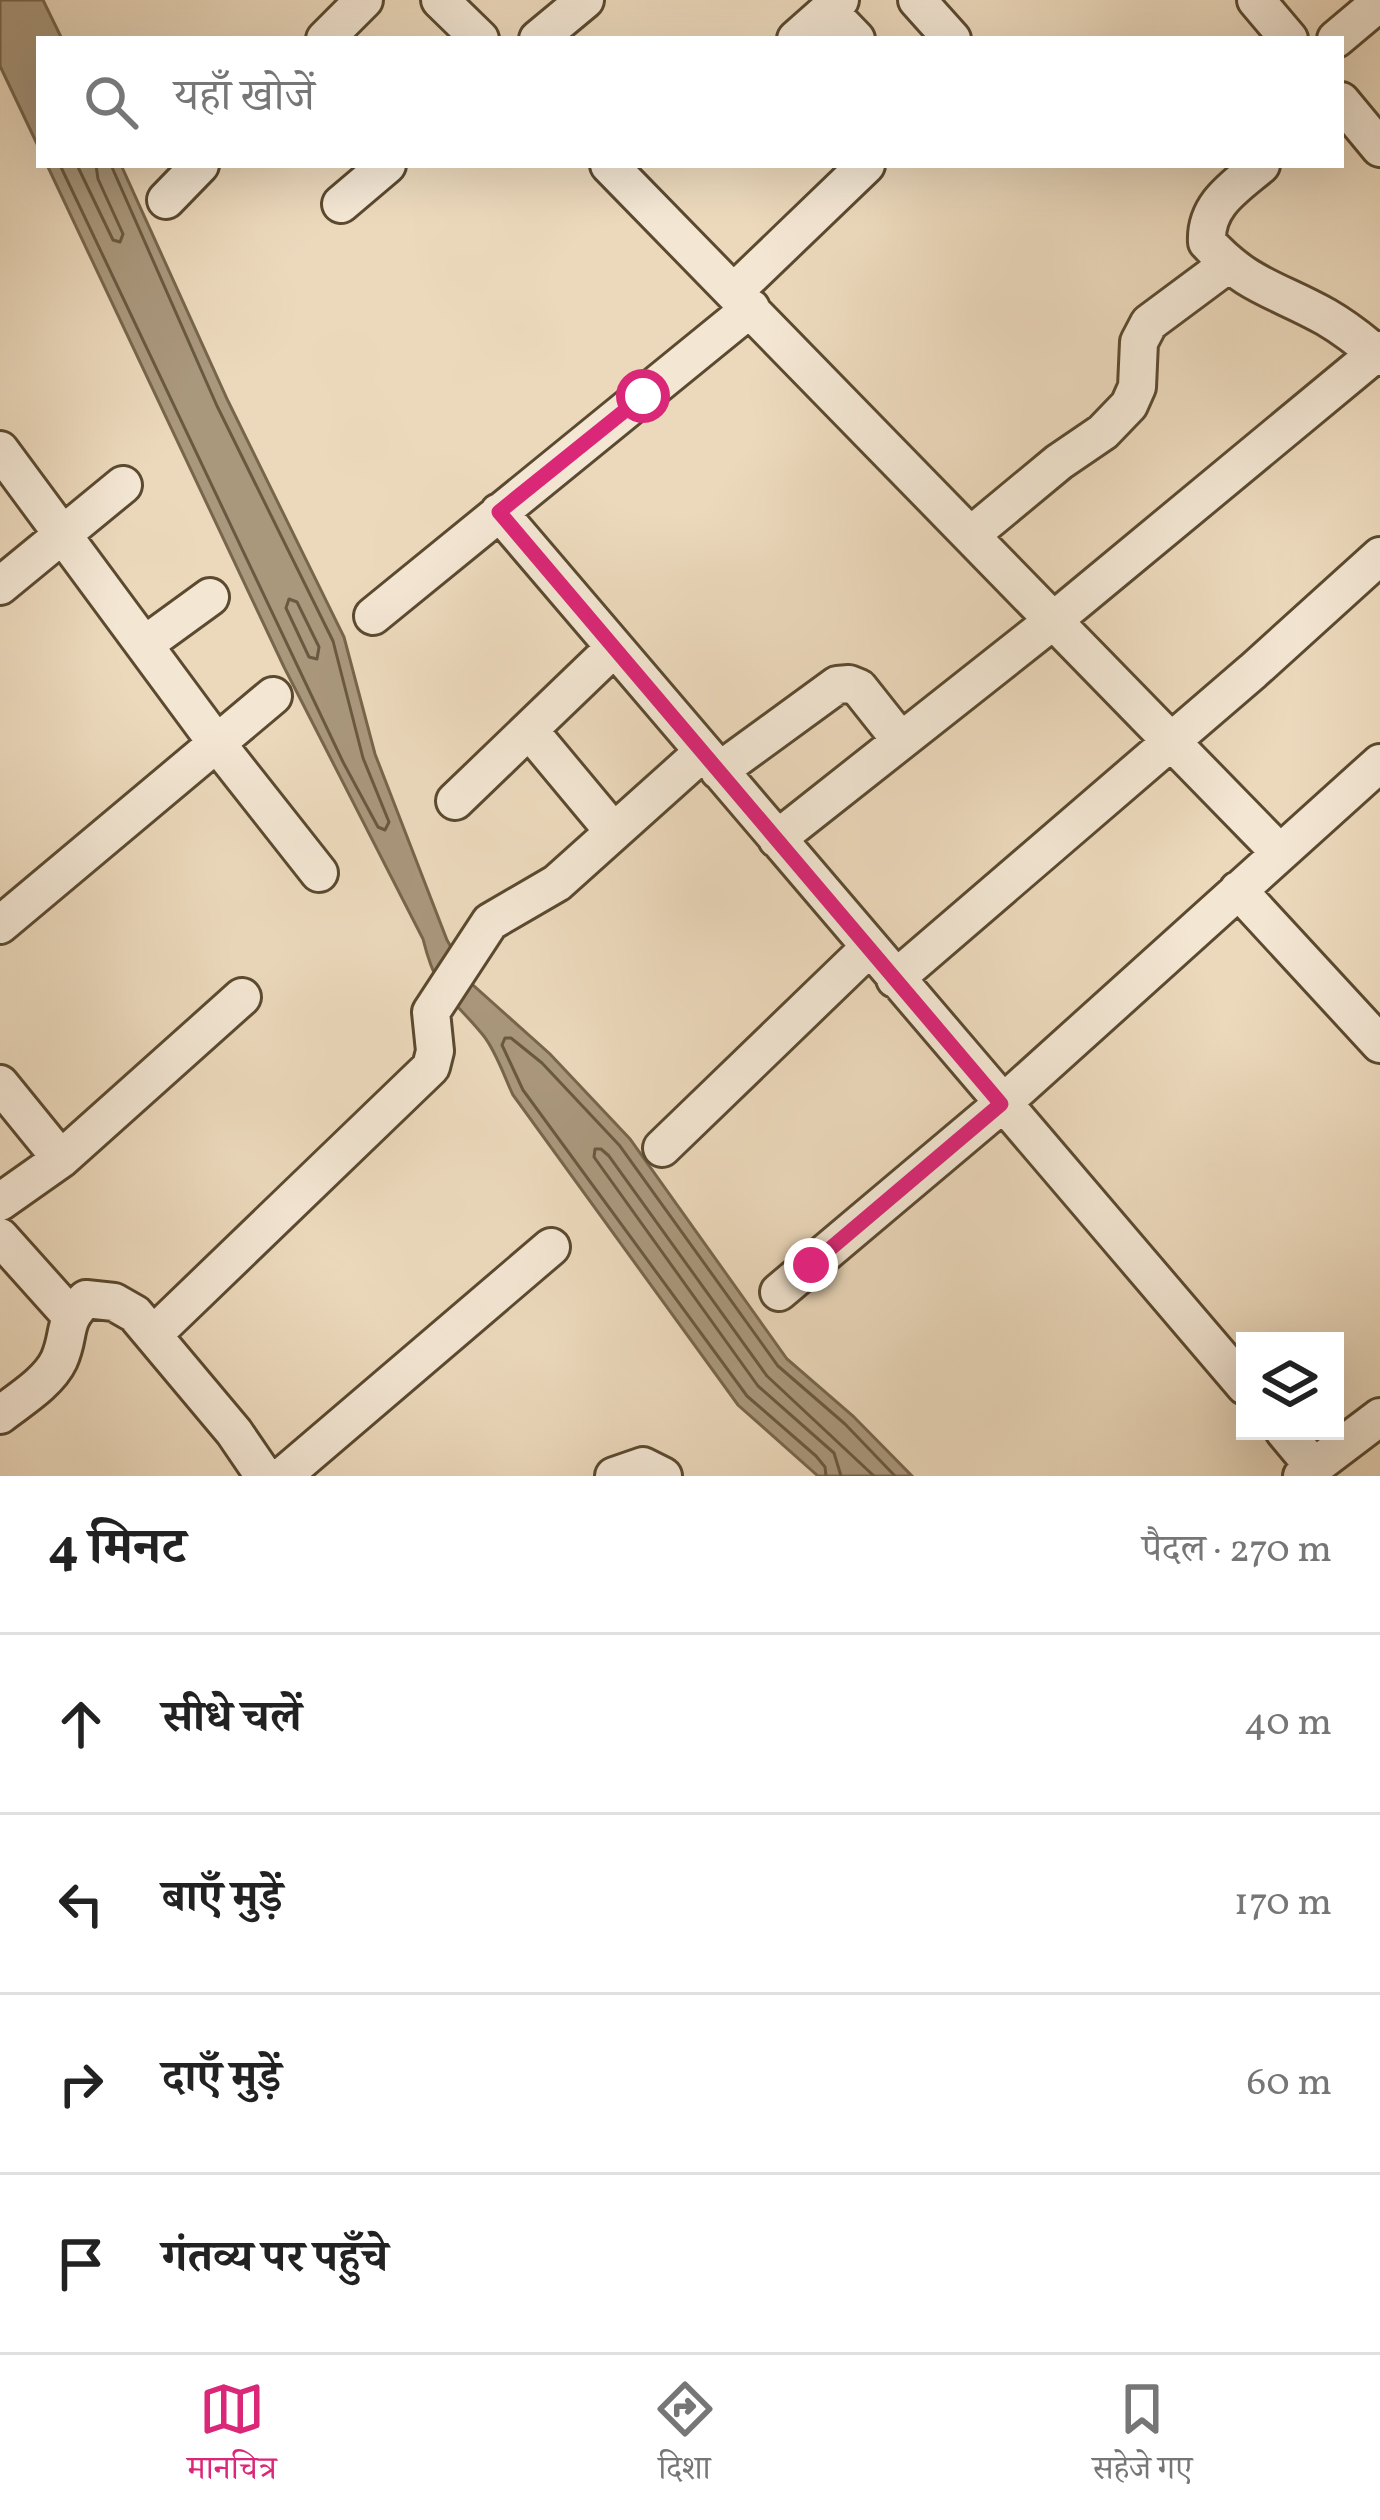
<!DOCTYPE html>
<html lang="hi">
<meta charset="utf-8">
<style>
body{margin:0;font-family:Vollkorn,"Noto Serif Devanagari",serif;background:#f6f6f6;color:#222}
.controls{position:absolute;right:36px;bottom:36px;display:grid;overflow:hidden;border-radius:0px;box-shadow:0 12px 48px #0002}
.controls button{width:108px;height:108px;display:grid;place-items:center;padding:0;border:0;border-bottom:3px solid #e0e0e0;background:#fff;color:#222;font:60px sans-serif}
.stop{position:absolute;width:36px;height:36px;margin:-27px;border:9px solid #db2777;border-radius:50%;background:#fff}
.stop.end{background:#db2777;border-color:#fff;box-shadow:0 3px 12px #0008}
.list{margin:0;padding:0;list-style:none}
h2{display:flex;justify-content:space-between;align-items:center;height:156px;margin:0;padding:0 48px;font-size:51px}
h2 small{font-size:39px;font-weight:400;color:#767676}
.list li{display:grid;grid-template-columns:78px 1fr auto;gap:36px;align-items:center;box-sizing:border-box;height:180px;padding:0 48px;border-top:3px solid #e0e0e0}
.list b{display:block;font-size:45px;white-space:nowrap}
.list em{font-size:39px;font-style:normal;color:#767676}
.icon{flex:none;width:66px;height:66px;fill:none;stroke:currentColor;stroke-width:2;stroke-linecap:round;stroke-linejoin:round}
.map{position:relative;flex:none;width:1380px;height:1476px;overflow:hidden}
.search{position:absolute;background:#fff;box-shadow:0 12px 48px #0002;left:36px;right:36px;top:36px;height:132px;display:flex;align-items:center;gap:30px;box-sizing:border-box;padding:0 42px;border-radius:0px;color:#767676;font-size:45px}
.sheet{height:876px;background:#fff}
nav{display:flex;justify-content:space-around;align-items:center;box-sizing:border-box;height:168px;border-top:3px solid #e0e0e0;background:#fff;font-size:33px;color:#767676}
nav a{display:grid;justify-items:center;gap:6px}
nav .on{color:#db2777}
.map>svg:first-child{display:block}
.water{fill:#aa987d;stroke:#77664c;stroke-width:3}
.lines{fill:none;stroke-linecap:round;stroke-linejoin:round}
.shore{stroke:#6a5940;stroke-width:3}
.minor-casing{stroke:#5b4a30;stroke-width:42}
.minor{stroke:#f3e6d3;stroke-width:36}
.route{stroke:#db2777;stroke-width:15}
</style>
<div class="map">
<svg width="1380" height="1476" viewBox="0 0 1380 1476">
<rect width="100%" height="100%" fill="#ecd9bc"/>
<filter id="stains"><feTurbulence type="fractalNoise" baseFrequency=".00167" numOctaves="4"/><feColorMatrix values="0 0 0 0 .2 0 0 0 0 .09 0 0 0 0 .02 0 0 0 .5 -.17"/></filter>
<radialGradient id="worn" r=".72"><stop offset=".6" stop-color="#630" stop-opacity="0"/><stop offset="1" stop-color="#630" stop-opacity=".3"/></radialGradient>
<path class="water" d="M0 0H43L62 39H39V148L0 66Z
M47 165H121L228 401 344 637 375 754 447 940 473 985 550 1054 630 1139 787 1359 853 1416 912 1476H818L738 1405 513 1095C504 1076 496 1051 483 1035 449 994 437 995 423 939L284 667Z"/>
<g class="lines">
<path class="shore" d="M60 165 343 762 378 827 385 830 389 822 363 758 333 641 217 406 111 165
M77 165 113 240 120 242 123 234 98 179 96 165
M289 599 297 602 319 647 317 659 309 657 286 608Z
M826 1476 825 1467 816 1456 747 1396 523 1090 502 1045 505 1038H511L542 1063 620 1146 778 1366 845 1424 895 1476
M841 1476 834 1453 758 1386 594 1157 595 1149H601L609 1156 767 1376 874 1476"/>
<g class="minor-casing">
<path id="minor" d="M440 0 480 39
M917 0 952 39
M1256 0 1289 39
M828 10 856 39
M325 39 364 0
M538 39 585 0
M796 39 840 0
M1336 39 1380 2
M1341 101 1380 148
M609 165 1280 853
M1261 165C1235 187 1205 205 1207 242 1246 286 1278 290 1326 317 1345 328 1364 343 1380 357
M166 200 200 165
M341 204 387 165
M735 291 866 165
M0 450 218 745 319 873
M499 512 1245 1386
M971 535 1059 462 1103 432 1129 405 1137 387 1139 342 1149 323 1227 265
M0 586 123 485
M373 616 751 308
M144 645 210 597
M529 730 614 832
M719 771 837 685 849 684 859 688 901 741
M455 801 614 648
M777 839 1054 620 1380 350
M1238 890 1380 1044
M0 925 273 696
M895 979 1253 671 1380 556
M0 1084 61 1159
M662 1148 869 948
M0 1202 61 1159 242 997
M0 1237 69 1314
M779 1292 1002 1104 1380 763
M154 1334 431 1067 435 1051 431 1012 490 922 557 883 703 752
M0 1415C19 1400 48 1383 59 1360 71 1333 61 1322 86 1299L114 1302 135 1314 234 1432 264 1476
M1284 1431 1314 1467
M283 1476 551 1247
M614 1476 643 1466 663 1476
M1302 1476 1380 1417"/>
</g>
<use href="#minor" class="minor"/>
</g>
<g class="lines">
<path class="route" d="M643 396 499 512 1001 1104 811 1265"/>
</g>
<rect width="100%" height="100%" filter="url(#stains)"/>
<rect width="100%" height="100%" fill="url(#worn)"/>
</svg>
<div class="controls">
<button><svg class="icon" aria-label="layers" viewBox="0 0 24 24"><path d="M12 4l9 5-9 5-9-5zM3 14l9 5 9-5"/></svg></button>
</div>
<div class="stop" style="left:643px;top:396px"></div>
<div class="stop end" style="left:811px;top:1265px"></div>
<div class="search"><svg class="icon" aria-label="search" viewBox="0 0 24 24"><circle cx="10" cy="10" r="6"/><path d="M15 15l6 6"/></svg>यहाँ खोजें</div>
</div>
<section class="sheet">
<h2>4 मिनट<small>पैदल · 270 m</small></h2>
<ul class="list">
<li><svg class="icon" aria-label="ahead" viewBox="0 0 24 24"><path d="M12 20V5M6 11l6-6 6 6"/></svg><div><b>सीधे चलें</b></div><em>40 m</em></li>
<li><svg class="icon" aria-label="left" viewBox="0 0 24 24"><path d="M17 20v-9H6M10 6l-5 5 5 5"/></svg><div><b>बाएँ मुड़ें</b></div><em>170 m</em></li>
<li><svg class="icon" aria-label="right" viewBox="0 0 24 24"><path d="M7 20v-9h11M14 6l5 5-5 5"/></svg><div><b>दाएँ मुड़ें</b></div><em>60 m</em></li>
<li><svg class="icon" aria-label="arrive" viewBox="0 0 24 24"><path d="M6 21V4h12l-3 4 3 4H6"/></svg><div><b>गंतव्य पर पहुँचे</b></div></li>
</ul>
</section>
<nav>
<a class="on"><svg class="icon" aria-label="map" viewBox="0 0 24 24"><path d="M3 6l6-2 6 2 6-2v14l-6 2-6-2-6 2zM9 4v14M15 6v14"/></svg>मानचित्र</a>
<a><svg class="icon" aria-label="directions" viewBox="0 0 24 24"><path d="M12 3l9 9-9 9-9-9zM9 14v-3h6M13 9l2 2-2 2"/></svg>दिशा</a>
<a><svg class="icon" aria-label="saved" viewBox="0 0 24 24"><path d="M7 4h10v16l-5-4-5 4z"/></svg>सहेजे गए</a>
</nav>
